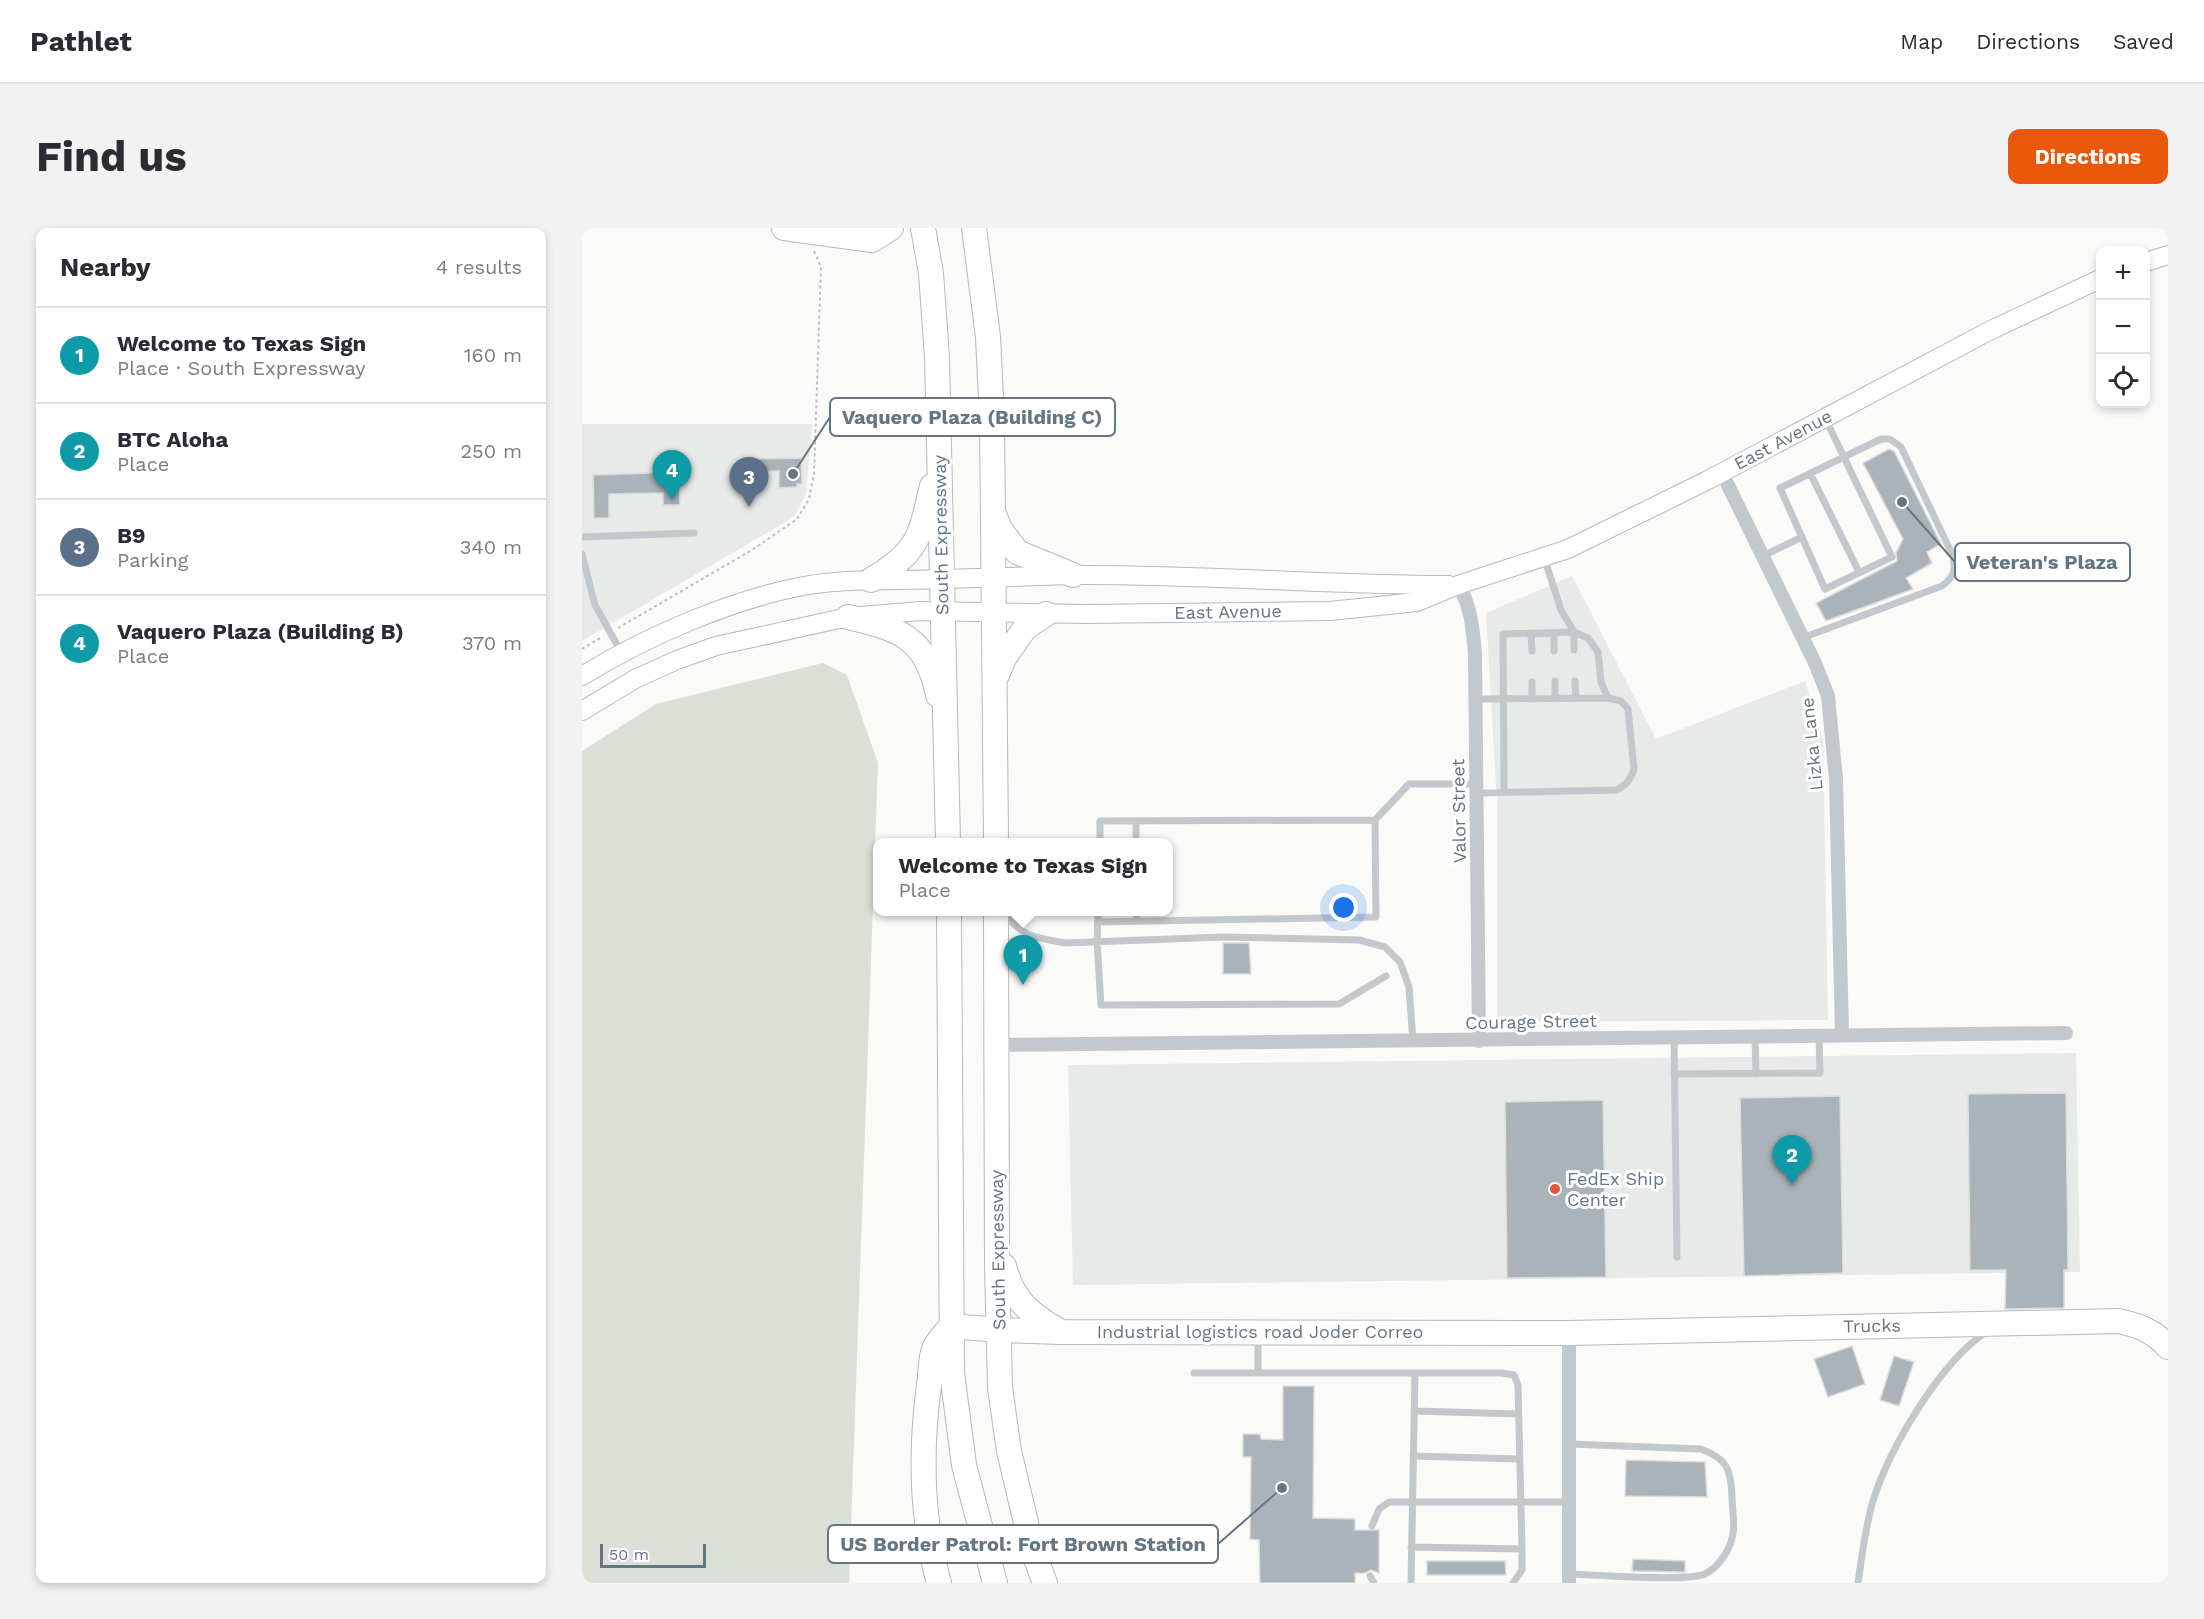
<!DOCTYPE html>
<meta charset="utf-8">
<style>
body{margin:0;font-family:"Work Sans",sans-serif;background:#f2f2f3;color:#2b2b33}
.controls{position:absolute;right:18px;top:18px;display:grid;overflow:hidden;border-radius:12px;box-shadow:0 3px 9px #0003}
.controls button{width:54px;height:54px;display:grid;place-items:center;padding:0;border:0;border-bottom:2px solid #e1e1e2;background:#fff;color:#2b2b33;font:30px sans-serif}
.scale{position:absolute;left:18px;bottom:15px;width:106px;box-sizing:border-box;padding-left:6px;border:3px solid #657683;border-top:0;font-size:16px;line-height:21px;white-space:nowrap;color:#657683;-webkit-text-stroke:4px #fff;paint-order:stroke}
.you{position:absolute;left:762px;top:680px;width:21px;height:21px;margin:-15px;border:4px solid #fff;border-radius:50%;background:#1a73e8;box-shadow:0 0 0 9px #1a73e833}
.badge{display:grid;place-items:center;width:39px;height:39px;border-radius:50%;background:#ea580c;color:#fff;font-size:20px;font-weight:700}
.pin{position:absolute;translate:-50% -50px;filter:drop-shadow(0 2px 3px #0008)}
.pin::after{content:'';position:absolute;top:32px;width:21px;height:18px;background:inherit;clip-path:polygon(0 0,100% 0,50% 100%)}
.popup{position:absolute;left:291px;top:610px;width:300px;height:78px;box-sizing:border-box;display:grid;place-content:center;border-radius:12px;background:#fff;filter:drop-shadow(0 2px 4px #0005);font-size:20px;white-space:nowrap;color:#7c7c81}
.popup b{font-size:22px;color:#2b2b33}
.popup::after{content:'';position:absolute;left:50%;top:100%;margin-left:-12px;border:12px solid transparent;border-top-color:#fff}
.list{margin:0;padding:0;list-style:none}
h2{display:flex;justify-content:space-between;align-items:center;height:78px;margin:0;padding:0 24px;font-size:26px}
h2 small{font-size:20px;font-weight:400;color:#7c7c81}
.list li{display:grid;grid-template-columns:39px 1fr auto;gap:18px;align-items:center;box-sizing:border-box;height:96px;padding:0 24px;border-top:2px solid #e1e1e2}
.list b{display:block;font-size:22px;white-space:nowrap}
.list p{margin:0;font-size:20px;white-space:nowrap;color:#7c7c81}
.list em{font-size:20px;font-style:normal;color:#7c7c81}
.icon{flex:none;width:33px;height:33px;fill:none;stroke:currentColor;stroke-width:2;stroke-linecap:round;stroke-linejoin:round}
.map{position:relative;flex:none;width:1586px;height:1355px;overflow:hidden;border-radius:12px}
header{display:flex;align-items:center;gap:36px;box-sizing:border-box;height:84px;padding:0 30px;background:#fff;border-bottom:2px solid #e1e1e2}
header strong{font-size:28px}
nav{display:flex;gap:33px;margin-inline-start:auto;font-size:21px}
.intro{display:flex;align-items:center;justify-content:space-between;box-sizing:border-box;height:144px;padding:0 36px}
h1{margin:0;font-size:42px}
.button{padding:15px 27px;border-radius:12px;background:#ea580c;color:#fff;font-size:21px;font-weight:700}
main{display:flex;gap:36px;padding:0 36px}
aside{flex:1;background:#fff;border-radius:12px;box-shadow:0 3px 9px #0003}
.map>svg:first-child{display:block}
.built{fill:#e8e9e9}
.green{fill:#dadfd7}
.building{fill:#aab3b9;stroke:#dcdcda;stroke-width:1.5}
.lines{fill:none;stroke-linecap:round;stroke-linejoin:round}
.secondary-casing{stroke:#b3babf;stroke-width:20}
.highway-casing{stroke:#b4b9bd;stroke-width:26}
.path{stroke:#bbbfc2;stroke-width:2;stroke-dasharray:3 3;stroke-linecap:butt}
.lane{stroke:#c3c8cc;stroke-width:7}
.street{stroke:#c3c8cc;stroke-width:14}
.secondary{stroke:#fff;stroke-width:18}
.highway{stroke:#fff;stroke-width:24}
.poi-dot{fill:#e4572e;stroke:#fff;stroke-width:2}
.labels{text-anchor:middle;stroke-width:6;stroke-linejoin:round;paint-order:stroke}
.street-label{font-size:18px;fill:#657683;stroke:#fff}
.poi-label{font-size:18px;fill:#657683;stroke:#fff;text-anchor:start}
.leader{fill:none;stroke:#657683;stroke-width:2}
.callout-dot{fill:#657683;stroke:#fff;stroke-width:2}
.callout{fill:#fff;stroke:#657683;stroke-width:2}
.callout-label{font-size:20px;text-anchor:middle;font-weight:bold;fill:#657683}
</style>
<header>
<strong>Pathlet</strong>
<nav><a>Map</a><a>Directions</a><a>Saved</a></nav>
</header>
<div class="intro"><h1>Find us</h1><a class="button">Directions</a></div>
<main>
<aside>
<h2>Nearby<small>4 results</small></h2>
<ul class="list">
<li><span class="badge" style="background:#0f9aa8">1</span><div><b>Welcome to Texas Sign</b><p>Place · South Expressway</p></div><em>160 m</em></li>
<li><span class="badge" style="background:#0f9aa8">2</span><div><b>BTC Aloha</b><p>Place</p></div><em>250 m</em></li>
<li><span class="badge" style="background:#5c6f8a">3</span><div><b>B9</b><p>Parking</p></div><em>340 m</em></li>
<li><span class="badge" style="background:#0f9aa8">4</span><div><b>Vaquero Plaza (Building B)</b><p>Place</p></div><em>370 m</em></li>
</ul>
</aside>
<div class="map">
<svg width="1586" height="1355" viewBox="0 0 1586 1355">
<rect width="100%" height="100%" fill="#fafaf8"/>
<path class="built" d="M0 196H230L224 266 212 289 0 413Z
M990 348 1074 511 1223 453 1241 511 1246 792 915 794V575L904 385Z
M1494 825 1498 1044 491 1057 486 837Z"/>
<path class="green" d="M241 435 265 447 296 535 267 1355H0V523L74 476Z"/>
<path class="building" d="M1307 221 1312 223 1359 316 1345 324 1350 335 1324 350 1331 361 1244 393 1234 375 1315 333 1314 325 1321 311 1281 235Z
M219 230 220 256H215V259L197 260V243H174V231Z
M97 244 98 277H81V265L27 266V290H12L11 247Z
M641 715H667L669 746H641Z
M1484 865 1486 1042H1482V1080L1423 1081 1424 1042H1388L1386 866Z
M1258 868 1261 1045 1162 1048 1158 870Z
M1021 872 1024 1049 925 1050 923 874Z
M1270 1118 1283 1156 1246 1169 1232 1131Z
M1312 1128 1332 1134 1317 1178 1298 1172Z
M701 1158H732L731 1290 773 1291V1302H797V1345L789 1342 783 1345H773V1355H678L677 1312 668 1311 669 1229H661V1206H678L679 1211 701 1212Z
M1044 1232 1123 1234 1125 1269 1043 1268Z
M1051 1331 1103 1333V1344L1050 1343Z
M845 1333H923L924 1347H845Z"/>
<g class="lines">
<g class="secondary-casing">
<path id="secondary" d="M1564 34 1586 27
M0 448C65 408 152 370 227 357 271 350 318 353 363 351 405 350 448 348 490 347 616 346 741 357 867 357
M0 483 53 451 95 432 134 418 266 389 339 383 503 386 748 383 835 374 876 357 986 321 1124 253 1407 103 1518 51"/>
</g>
<g class="highway-casing">
<path id="highway" d="M202 0 290 12 309 0
M341 0 349 45 355 129 366 614
M392 0 406 109 410 190 414 614
M412 286 418 301 435 324 491 347
M289 352C337 324 338 309 350 258
M266 389C318 401 344 409 356 467
M415 447 422 430 443 400 464 386
M367 684 370 1145 382 1237 413 1355
M414 684 415 1036 418 1160 427 1223 450 1320 463 1355
M422 1038C431 1073 448 1086 479 1104
M369 1098 417 1102 479 1104 987 1105 1536 1093C1556 1097 1572 1103 1586 1119
M357 1355C339 1290 338 1224 347 1157 349 1146 348 1131 352 1121 355 1113 364 1105 369 1098"/>
</g>
<path class="path" d="M36 400 170 322 215 291 227 271 232 246 239 39 232 23
M0 421 18 410"/>
<path class="lane" d="M1228 245 1277 344
M0 309 112 305
M0 326 13 377 39 424
M1181 328 1220 309
M949 405 950 423
M972 405V423
M1220 410 1360 358C1372 349 1374 342 1371 328L1319 219 1308 211H1299L1198 260 1243 361 1310 329 1244 192
M973 453V471
M993 453 994 470
M950 454V471
M893 471 1026 470
M922 564 921 406 992 404V422
M894 565 1035 562C1045 556 1049 551 1052 541L1046 481 1039 473 1026 470 1019 454 1016 424 1006 410 992 404 979 382 962 329
M554 593V614
M518 614V593L793 592 827 556H894
M422 684C439 709 454 710 483 715L641 709 777 712 803 719 818 734 827 759 831 813
M516 684 515 713 519 777 757 776 804 748
M554 693 555 684
M516 694 794 689 793 592
M1173 809 1174 846
M1092 810 1095 1029
M1092 846 1238 845 1237 808
M676 1144V1110
M612 1145H919L932 1147 936 1157 940 1321V1342L931 1355
M832 1183 936 1186
M831 1228 937 1231
M790 1298 797 1281 807 1274H988
M829 1319 940 1321
M987 1346C1011 1347 1107 1354 1123 1346 1136 1340 1147 1323 1150 1310 1154 1298 1150 1282 1150 1269 1149 1242 1146 1231 1119 1221L987 1216
M788 1348 792 1355
M829 1355 833 1145
M1276 1355C1280 1328 1283 1300 1291 1273 1307 1221 1359 1132 1406 1103"/>
<path class="street" d="M1140 245 1233 435 1246 468 1254 551 1260 807
M876 357C889 376 891 403 893 426L897 813
M415 817 1484 805
M987 1355V1105"/>
<use href="#secondary" class="secondary"/>
<use href="#highway" class="highway"/>
</g>
<circle class="poi-dot" cx="973" cy="961" r="6"/>
<g class="labels">
<g class="street-label">
<text transform="translate(1201 212) rotate(-28)" y="6">East Avenue</text>
<text transform="translate(359 307) rotate(-91)" y="6">South Expressway</text>
<text transform="translate(646 384) rotate(-1)" y="6">East Avenue</text>
<text transform="translate(1230 516) rotate(-96)" y="6">Lizka Lane</text>
<text transform="translate(877 583) rotate(-91)" y="6">Valor Street</text>
<text transform="translate(949 794) rotate(-1)" y="6">Courage Street</text>
<text transform="translate(416 1022) rotate(-91)" y="6">South Expressway</text>
<text transform="translate(1290 1098) rotate(-1)" y="6">Trucks</text>
<text x="678" y="1110">Industrial logistics road Joder Correo</text>
</g>
<g class="poi-label">
<text x="985" y="957">FedEx Ship<tspan x="985" dy="21">Center</tspan></text>
</g>
</g>
<path class="leader" d="M211 246L248 189M1320 274L1373 334M700 1260L636 1316"/>
<g class="callout-dot">
<circle cx="211" cy="246" r="6"/>
<circle cx="1320" cy="274" r="6"/>
<circle cx="700" cy="1260" r="6"/>
</g>
<g class="callout">
<rect x="248" y="170" width="285" height="38" rx="6"/>
<rect x="1373" y="315" width="175" height="38" rx="6"/>
<rect x="246" y="1297" width="390" height="38" rx="6"/>
</g>
<g class="callout-label">
<text x="390" y="196">Vaquero Plaza (Building C)</text>
<text x="1460" y="341">Veteran's Plaza</text>
<text x="441" y="1323">US Border Patrol: Fort Brown Station</text>
</g>
</svg>
<div class="controls">
<button>+</button>
<button>−</button>
<button><svg class="icon" aria-label="locate" viewBox="0 0 24 24"><circle cx="12" cy="12" r="6"/><path d="M12 2v4M12 18v4M2 12h4M18 12h4"/></svg></button>
</div>
<div class="scale">50 m</div>
<div class="you"></div>
<div class="pin badge" style="left:441px;top:757px;background:#0f9aa8">1</div>
<div class="popup"><b>Welcome to Texas Sign</b>Place</div>
<div class="pin badge" style="left:1210px;top:957px;background:#0f9aa8">2</div>
<div class="pin badge" style="left:167px;top:279px;background:#5c6f8a">3</div>
<div class="pin badge" style="left:90px;top:272px;background:#0f9aa8">4</div>
</div>
</main>
